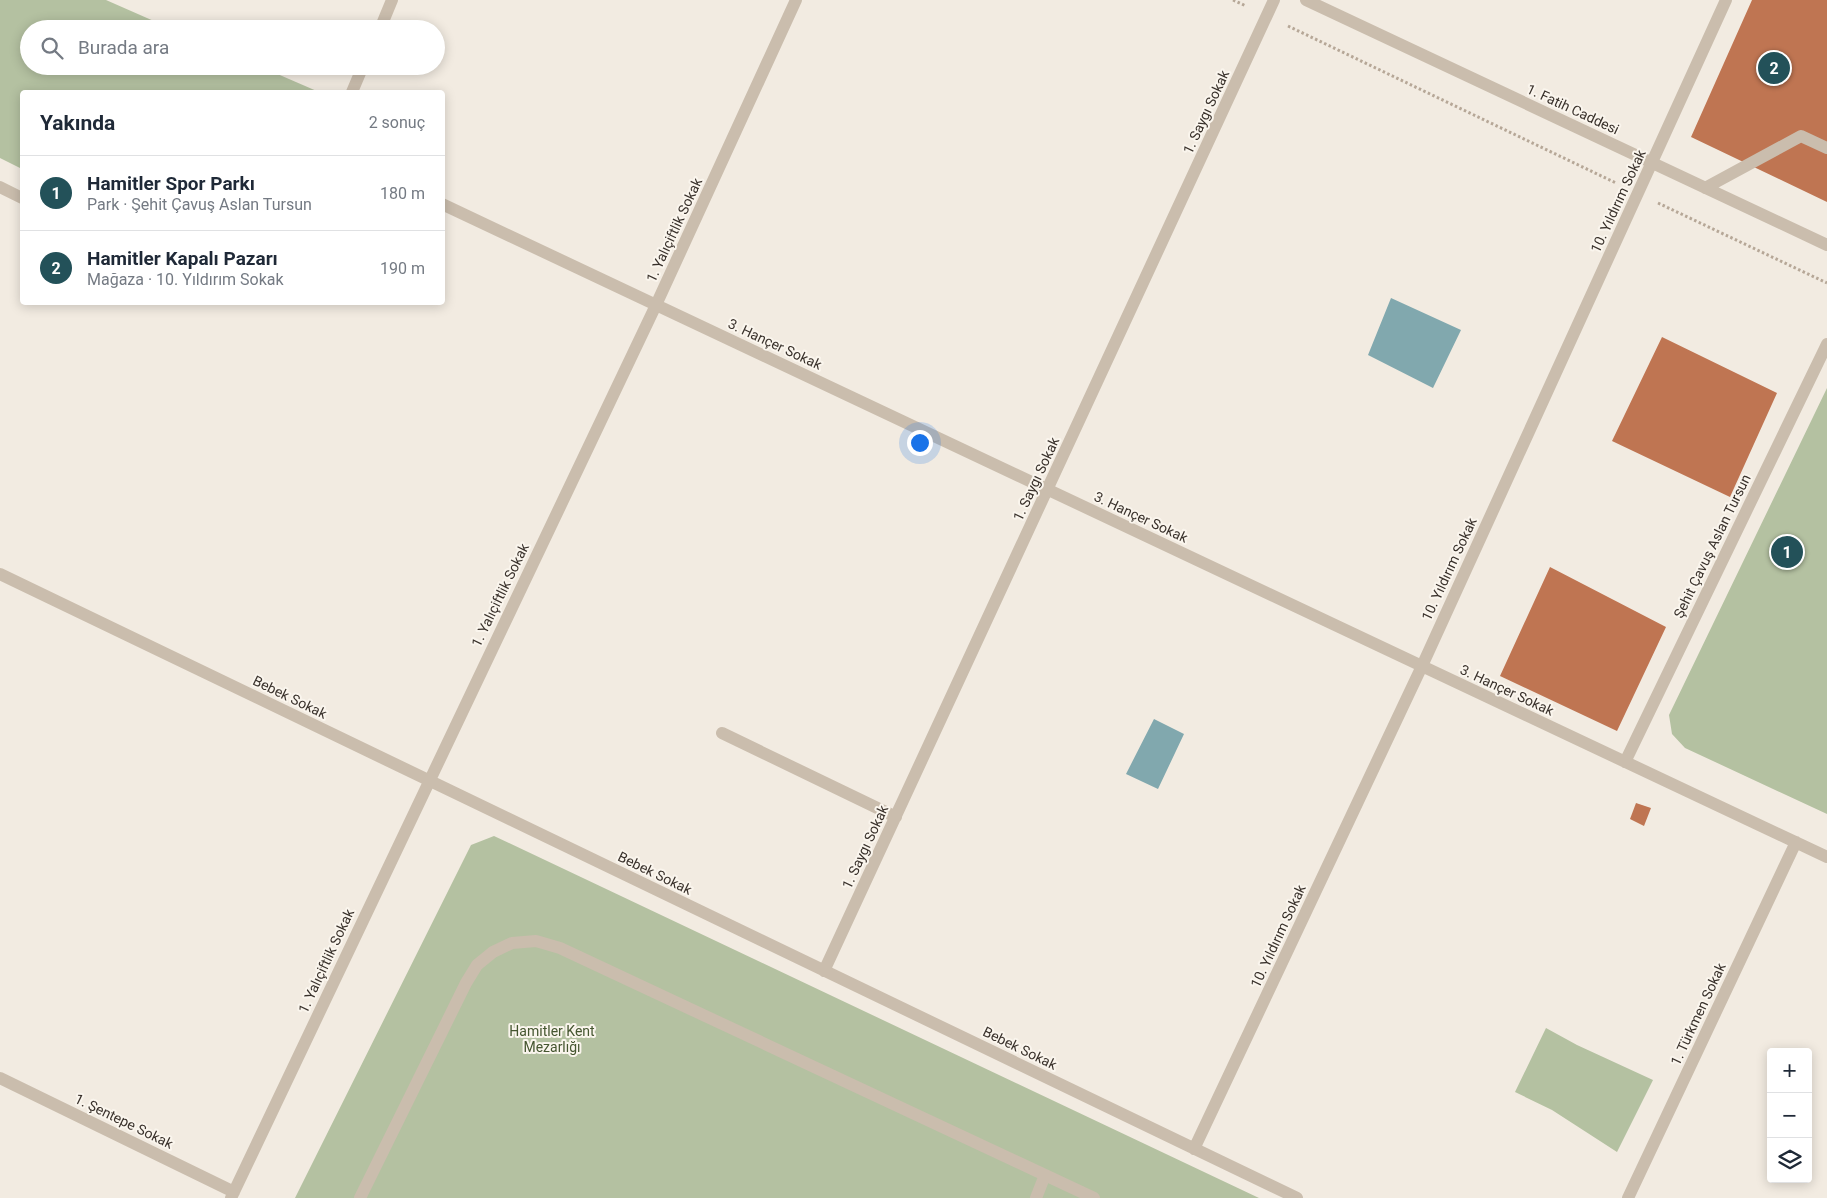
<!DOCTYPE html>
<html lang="tr">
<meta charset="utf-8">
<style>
body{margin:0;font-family:Roboto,sans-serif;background:#f6f6f7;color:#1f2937}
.controls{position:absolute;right:15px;bottom:15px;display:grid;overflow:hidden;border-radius:5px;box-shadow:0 2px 12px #0003}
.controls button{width:45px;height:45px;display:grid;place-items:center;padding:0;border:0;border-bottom:1px solid #e0e1e3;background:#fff;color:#1f2937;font:25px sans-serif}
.you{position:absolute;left:919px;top:442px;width:18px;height:18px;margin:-12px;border:4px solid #fff;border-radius:50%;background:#1a73e8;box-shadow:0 0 0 8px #1a73e833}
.badge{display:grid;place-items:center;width:32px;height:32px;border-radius:50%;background:#235159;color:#fff;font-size:16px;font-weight:700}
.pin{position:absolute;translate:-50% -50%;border:2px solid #fff;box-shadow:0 1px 5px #0006}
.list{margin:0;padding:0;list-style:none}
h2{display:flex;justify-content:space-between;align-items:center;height:65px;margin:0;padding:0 20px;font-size:21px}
h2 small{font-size:16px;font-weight:400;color:#747a83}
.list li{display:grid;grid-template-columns:32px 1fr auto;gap:15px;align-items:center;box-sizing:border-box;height:75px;padding:0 20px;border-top:1px solid #e0e1e3}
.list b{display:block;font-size:19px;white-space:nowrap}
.list p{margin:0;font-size:16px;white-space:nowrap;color:#747a83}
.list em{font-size:16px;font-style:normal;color:#747a83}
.icon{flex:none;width:28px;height:28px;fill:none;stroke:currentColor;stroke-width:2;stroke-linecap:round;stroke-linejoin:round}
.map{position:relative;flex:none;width:1827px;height:1198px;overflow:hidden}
.search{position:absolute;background:#fff;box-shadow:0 2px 12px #0003;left:20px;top:20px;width:425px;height:55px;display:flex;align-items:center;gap:12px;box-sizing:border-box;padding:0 18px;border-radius:28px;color:#747a83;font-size:19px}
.panel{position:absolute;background:#fff;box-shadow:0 2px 12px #0003;left:20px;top:90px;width:425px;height:215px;border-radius:5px}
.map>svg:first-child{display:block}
.green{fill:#b4c1a1}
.water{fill:#81a8ae}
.building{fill:#bf7552}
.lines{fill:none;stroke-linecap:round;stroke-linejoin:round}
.path{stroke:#b6a797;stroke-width:3;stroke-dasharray:2.5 2.5;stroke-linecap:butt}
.minor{stroke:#cabdad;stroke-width:12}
.labels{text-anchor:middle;stroke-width:4;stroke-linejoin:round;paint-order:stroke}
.street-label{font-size:14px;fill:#39312b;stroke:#faf5ed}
.park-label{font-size:14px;fill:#455630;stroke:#faf5ed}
</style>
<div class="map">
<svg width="1827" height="1198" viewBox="0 0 1827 1198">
<rect width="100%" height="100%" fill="#f2ebe1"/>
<path class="green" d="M0 0H106L172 29H29V66H259L319 92H22V169L0 158Z
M1827 388V814L1685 748 1672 734 1669 715Z
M494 836 1259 1198H295L471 845Z
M1546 1028 1577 1045 1653 1080 1617 1152 1552 1110 1515 1092Z"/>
<path class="water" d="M1391 298 1461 330 1433 388 1368 355Z
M1154 719 1184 734 1158 789 1126 774Z"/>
<path class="building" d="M1752 0H1827V202L1691 137Z
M1662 337 1777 393 1730 497 1612 441Z
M1550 567 1666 627 1617 731 1500 676Z
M1636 803 1651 808 1644 826 1630 819Z"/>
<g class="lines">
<path class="path" d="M1233 0 1246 6
M1288 26 1616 183
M1658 203 1827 283"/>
<path class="minor" d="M1306 0 1827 245
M380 29 392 0
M352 92 363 66
M0 187 22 198
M1705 188 1801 136 1827 148
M442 204 1827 857
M0 574 1297 1198
M722 733 896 817
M1625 762 1827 344
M824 971 1274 0
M0 1078 234 1192
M1194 1149 1422 666 1726 0
M231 1198 656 305 796 0
M360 1198 466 983 477 965 493 952 512 943 536 941 560 948 1045 1175
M1036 1198 1045 1175 1094 1198
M1628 1198 1796 842"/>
</g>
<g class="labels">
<g class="street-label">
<text transform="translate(1573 109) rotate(25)" y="5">1. Fatih Caddesi</text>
<text transform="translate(1206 112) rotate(-65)" y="5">1. Saygı Sokak</text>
<text transform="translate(1618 201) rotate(-65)" y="5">10. Yıldırım Sokak</text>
<text transform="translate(674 230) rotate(-65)" y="5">1. Yalıçiftlik Sokak</text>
<text transform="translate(775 344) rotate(25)" y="5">3. Hançer Sokak</text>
<text transform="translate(1036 479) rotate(-65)" y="5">1. Saygı Sokak</text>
<text transform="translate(1141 517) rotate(25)" y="5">3. Hançer Sokak</text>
<text transform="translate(1712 546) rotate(-64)" y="5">Şehit Çavuş Aslan Tursun</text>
<text transform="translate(1449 569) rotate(-65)" y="5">10. Yıldırım Sokak</text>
<text transform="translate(500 595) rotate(-64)" y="5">1. Yalıçiftlik Sokak</text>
<text transform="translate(1507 690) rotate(25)" y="5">3. Hançer Sokak</text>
<text transform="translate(290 697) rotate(26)" y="5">Bebek Sokak</text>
<text transform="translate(865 847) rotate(-65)" y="5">1. Saygı Sokak</text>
<text transform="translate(655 873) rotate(26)" y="5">Bebek Sokak</text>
<text transform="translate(1278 936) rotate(-65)" y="5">10. Yıldırım Sokak</text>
<text transform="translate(326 961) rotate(-65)" y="5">1. Yalıçiftlik Sokak</text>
<text transform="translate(1698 1014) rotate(-65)" y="5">1. Türkmen Sokak</text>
<text transform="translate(1020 1048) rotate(26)" y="5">Bebek Sokak</text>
<text transform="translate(124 1121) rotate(26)" y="5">1. Şentepe Sokak</text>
</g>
<g class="park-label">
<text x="552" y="1036">Hamitler Kent<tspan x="552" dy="16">Mezarlığı</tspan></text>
</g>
</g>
</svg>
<div class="controls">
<button>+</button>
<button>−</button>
<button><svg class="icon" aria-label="layers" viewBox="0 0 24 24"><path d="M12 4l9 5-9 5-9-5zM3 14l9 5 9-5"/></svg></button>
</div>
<div class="you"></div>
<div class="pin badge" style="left:1787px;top:552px">1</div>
<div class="pin badge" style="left:1774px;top:68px">2</div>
<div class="search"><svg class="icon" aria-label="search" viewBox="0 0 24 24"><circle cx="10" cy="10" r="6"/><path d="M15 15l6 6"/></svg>Burada ara</div>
<section class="panel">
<h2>Yakında<small>2 sonuç</small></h2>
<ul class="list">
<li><span class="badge">1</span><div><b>Hamitler Spor Parkı</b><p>Park · Şehit Çavuş Aslan Tursun</p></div><em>180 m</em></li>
<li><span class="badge">2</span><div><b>Hamitler Kapalı Pazarı</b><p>Mağaza · 10. Yıldırım Sokak</p></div><em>190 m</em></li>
</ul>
</section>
</div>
